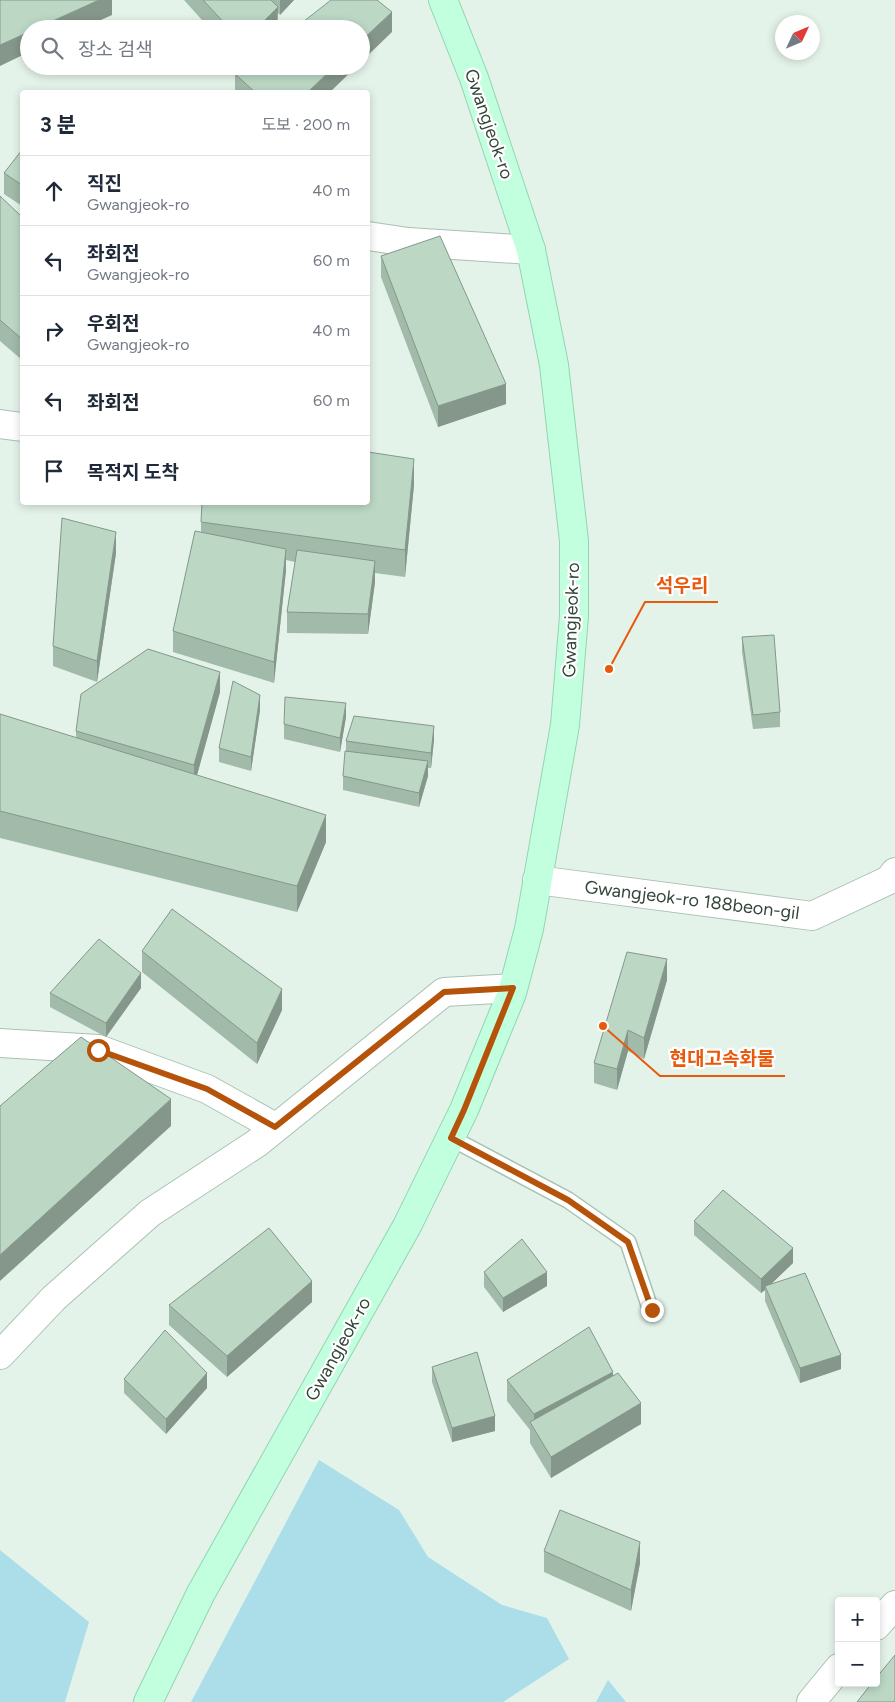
<!DOCTYPE html>
<html lang="ko">
<meta charset="utf-8">
<style>
body{margin:0;font-family:Figtree,"Noto Sans KR",sans-serif;background:#f6f6f7;color:#1f2937}
.controls{position:absolute;right:15px;bottom:15px;display:grid;overflow:hidden;border-radius:5px;box-shadow:0 2px 8px #0003}
.controls button{width:45px;height:45px;display:grid;place-items:center;padding:0;border:0;border-bottom:1px solid #e0e1e3;background:#fff;color:#1f2937;font:25px sans-serif}
.compass{position:absolute;left:775px;top:15px;width:45px;height:45px;border-radius:50%;background:#fff;box-shadow:0 2px 8px #0003;rotate:46deg}
.stop{position:absolute;width:15px;height:15px;margin:-11px;border:4px solid #b45309;border-radius:50%;background:#fff}
.stop.end{background:#b45309;border-color:#fff;box-shadow:0 1px 5px #0008}
.list{margin:0;padding:0;list-style:none}
h2{display:flex;justify-content:space-between;align-items:center;height:65px;margin:0;padding:0 20px;font-size:21px}
h2 small{font-size:16px;font-weight:400;color:#747a83}
.list li{display:grid;grid-template-columns:32px 1fr auto;gap:15px;align-items:center;box-sizing:border-box;height:70px;padding:0 20px;border-top:1px solid #e0e1e3}
.list b{display:block;font-size:19px;white-space:nowrap}
.list p{margin:0;font-size:16px;white-space:nowrap;color:#747a83}
.list em{font-size:16px;font-style:normal;color:#747a83}
.icon{flex:none;width:28px;height:28px;fill:none;stroke:currentColor;stroke-width:2;stroke-linecap:round;stroke-linejoin:round}
.map{position:relative;flex:none;width:895px;height:1702px;overflow:hidden}
.search{position:absolute;background:#fff;box-shadow:0 2px 8px #0003;left:20px;top:20px;width:350px;height:55px;display:flex;align-items:center;gap:12px;box-sizing:border-box;padding:0 18px;border-radius:28px;color:#747a83;font-size:19px}
.panel{position:absolute;background:#fff;box-shadow:0 2px 8px #0003;left:20px;top:90px;width:350px;height:415px;border-radius:5px}
.map>svg:first-child{display:block}
.green{fill:#abdee9}
.lines{fill:none;stroke-linecap:round;stroke-linejoin:round}
.lane-casing{stroke:#a9c1b2;stroke-width:18}
.street-casing{stroke:#a9c1b2;stroke-width:30}
.secondary-casing{stroke:#92d5b0;stroke-width:30}
.lane{stroke:#fff;stroke-width:15}
.street{stroke:#fff;stroke-width:28}
.secondary{stroke:#c1ffde;stroke-width:28}
.wall{fill:#a2baa9}
.shaded-wall{fill:#84978a}
.building{fill:#bcd8c5;stroke:#84978a}
.route{stroke:#b45309;stroke-width:6}
.labels{text-anchor:middle;stroke-width:4.5;stroke-linejoin:round;paint-order:stroke}
.street-label{font-size:18px;fill:#344539;stroke:#fff}
.leader{fill:none;stroke:#e8590c;stroke-width:2}
.callout-dot{fill:#e8590c;stroke:#fff;stroke-width:2}
.callout-label{font-size:19px;text-anchor:middle;font-weight:bold;fill:#e8590c;stroke:#fff;stroke-width:4.5;stroke-linejoin:round;paint-order:stroke}
</style>
<div class="map">
<svg width="895" height="1702" viewBox="0 0 895 1702">
<rect width="100%" height="100%" fill="#e4f3ea"/>
<path class="green" d="M319 1460 399 1510 428 1557 502 1605 547 1618 569 1659 503 1702H191Z
M0 1550 89 1622 65 1702H0Z
M608 1680 626 1702H596Z"/>
<g class="lines">
<g class="lane-casing">
<path id="lane" d="M451 1138 568 1200 628 1242 651 1311"/>
</g>
<g class="street-casing">
<path id="street" d="M368 236 408 242 531 250
M0 424 22 427
M537 880 812 916 889 880 895 872
M0 1043 98 1049 207 1089 275 1127
M0 1355 54 1298 150 1213 257 1143 444 992 513 988
M876 1626 895 1605
M811 1702 839 1668"/>
</g>
<g class="secondary-casing">
<path id="secondary" d="M148 1702 201 1593 407 1226 464 1110 512 993 529 929 565 725 574 616V541L554 365 531 250 474 78 443 0"/>
</g>
<use href="#lane" class="lane"/>
<use href="#street" class="street"/>
<use href="#secondary" class="secondary"/>
</g>
<path class="wall" d="M184 0H294L280 15 278 13 277 29H210Z
M235 74 330 92H235Z
M22 150V206L4 194V173Z
M0 196 22 217V360L0 341Z
M381 256 506 404 438 427 381 277Z
M414 485 405 577 375 573V582L368 634 287 633V612L295 562 286 560V570L274 683 173 652V631L201 532V522Z
M116 553 97 682 53 666V646Z
M742 637 780 712V727L753 729 742 652Z
M220 692 197 775 326 842 297 912 0 838V714L76 738V731Z
M260 710 251 771 219 762V748Z
M346 717 340 752 284 739V724Z
M434 740 431 768H428V776L419 807 343 790V776L346 752V741Z
M142 951 282 1010 257 1064 142 972Z
M667 980 644 1059 628 1051 617 1090 594 1083V1063Z
M141 988 106 1037 50 1007V993Z
M694 1221 793 1263 770 1285 841 1369 800 1383 765 1301V1290L761 1293 694 1235Z
M484 1272 547 1286 503 1312 484 1287Z
M312 1302 227 1377 169 1325V1305Z
M432 1367 495 1431 452 1442 432 1382Z
M613 1376 641 1424 551 1478 530 1443V1430L507 1401V1380Z
M124 1379 207 1388 166 1434 124 1393Z
M544 1551 640 1563 631 1611 544 1572Z"/>
<path class="shaded-wall" d="M99 0H112V15L81 29H35Z
M280 0H294L280 15Z
M278 7 277 29H256Z
M392 12V32L361 62V41Z
M29 32V52L0 66V45Z
M335 66H357L330 92H308Z
M506 384V404L438 427V406Z
M414 459V485L405 577V550Z
M116 532V553L97 682V661Z
M286 549V570L274 683V662Z
M375 561V582L368 634V614Z
M220 672V692L194 786V765Z
M260 695V710L251 771V757Z
M346 703V717L340 752V738Z
M434 726V740L431 768V753Z
M428 761V776L419 807V793Z
M326 815V842L297 912V886Z
M667 959V980L644 1059V1038Z
M141 973V988L106 1037V1023Z
M282 989V1010L257 1064V1043Z
M628 1030V1051L617 1090V1069Z
M171 1099V1126L0 1281V1255Z
M793 1248V1263L766 1289 765 1286V1290L761 1293V1279Z
M547 1272V1286L503 1312V1298Z
M312 1281V1302L227 1377V1356Z
M841 1355V1369L800 1383V1368Z
M613 1372V1392L534 1428V1414Z
M207 1373V1388L166 1434V1419Z
M641 1403V1424L551 1478V1457Z
M495 1416V1431L452 1442V1428Z
M640 1542V1563L631 1611V1590Z"/>
<path class="building" d="M0 0H99L35 29H29V32L0 45Z
M203 0H271L278 7 256 29H230Z
M331 0H377L392 12 361 41V29H294Z
M245 66H335L308 92H255L235 74Z
M22 150V185L4 173Z
M0 196 22 217V339L0 320Z
M440 236 506 384 438 406 381 256Z
M368 452 414 459 405 550 201 522 202 502H368Z
M62 518 116 532 97 661 53 646Z
M195 531 286 549 274 662 173 631Z
M297 550 375 561 368 614 287 612Z
M774 635 780 712 753 715 742 637Z
M148 649 220 672 194 765 76 731 81 694Z
M233 681 260 695 251 757 219 748Z
M285 697 346 703 340 738 284 724Z
M0 714 326 815 297 886 0 811Z
M354 716 434 726 431 753 346 741Z
M345 751 428 761 419 793 343 776Z
M172 909 282 989 257 1043 142 951Z
M99 939 141 973 106 1023 50 993Z
M627 952 667 959 644 1038 628 1030 617 1069 594 1063Z
M81 1037 171 1099 0 1255V1106Z
M723 1190 793 1248 761 1279 694 1221Z
M269 1228 312 1281 227 1356 169 1305Z
M522 1239 547 1272 503 1298 484 1272Z
M805 1273 841 1355 800 1368 765 1286Z
M589 1327 613 1372 534 1414 507 1380Z
M165 1330 207 1373 166 1419 124 1379Z
M477 1352 495 1416 452 1428 432 1367Z
M618 1373 641 1403 551 1457 530 1422Z
M560 1510 640 1542 631 1590 544 1551Z
M895 1655V1702H857L872 1683H876V1678Z"/>
<g class="lines">
<path class="route" d="M98 1050 207 1089 275 1127 444 992 513 988 464 1110 451 1138 568 1200 628 1242 652 1310"/>
</g>
<g class="labels">
<g class="street-label">
<text transform="translate(489 124) rotate(71)" y="6">Gwangjeok-ro</text>
<text transform="translate(571 620) rotate(-88)" y="6">Gwangjeok-ro</text>
<text transform="translate(692 900) rotate(7)" y="6">Gwangjeok-ro 188beon-gil</text>
<text transform="translate(338 1349) rotate(-61)" y="6">Gwangjeok-ro</text>
</g>
</g>
<path class="leader" d="M609 669L645 602H718M603 1026L660 1076H785"/>
<g class="callout-dot">
<circle cx="609" cy="669" r="5"/>
<circle cx="603" cy="1026" r="5"/>
</g>
<g class="callout-label">
<text x="682" y="592">석우리</text>
<text x="722" y="1065">현대고속화물</text>
</g>
</svg>
<div class="controls">
<button>+</button>
<button>−</button>
</div>
<svg class="compass" viewBox="-18 -18 36 36"><path d="M0-13l5 13h-10z" fill="#e53935"/><path d="M0 13l5-13h-10z" fill="#747a83"/></svg>
<div class="stop" style="left:98px;top:1050px"></div>
<div class="stop end" style="left:652px;top:1310px"></div>
<div class="search"><svg class="icon" aria-label="search" viewBox="0 0 24 24"><circle cx="10" cy="10" r="6"/><path d="M15 15l6 6"/></svg>장소 검색</div>
<section class="panel">
<h2>3 분<small>도보 · 200 m</small></h2>
<ul class="list">
<li><svg class="icon" aria-label="ahead" viewBox="0 0 24 24"><path d="M12 20V5M6 11l6-6 6 6"/></svg><div><b>직진</b><p>Gwangjeok-ro</p></div><em>40 m</em></li>
<li><svg class="icon" aria-label="left" viewBox="0 0 24 24"><path d="M17 20v-9H6M10 6l-5 5 5 5"/></svg><div><b>좌회전</b><p>Gwangjeok-ro</p></div><em>60 m</em></li>
<li><svg class="icon" aria-label="right" viewBox="0 0 24 24"><path d="M7 20v-9h11M14 6l5 5-5 5"/></svg><div><b>우회전</b><p>Gwangjeok-ro</p></div><em>40 m</em></li>
<li><svg class="icon" aria-label="left" viewBox="0 0 24 24"><path d="M17 20v-9H6M10 6l-5 5 5 5"/></svg><div><b>좌회전</b></div><em>60 m</em></li>
<li><svg class="icon" aria-label="arrive" viewBox="0 0 24 24"><path d="M6 21V4h12l-3 4 3 4H6"/></svg><div><b>목적지 도착</b></div></li>
</ul>
</section>
</div>
